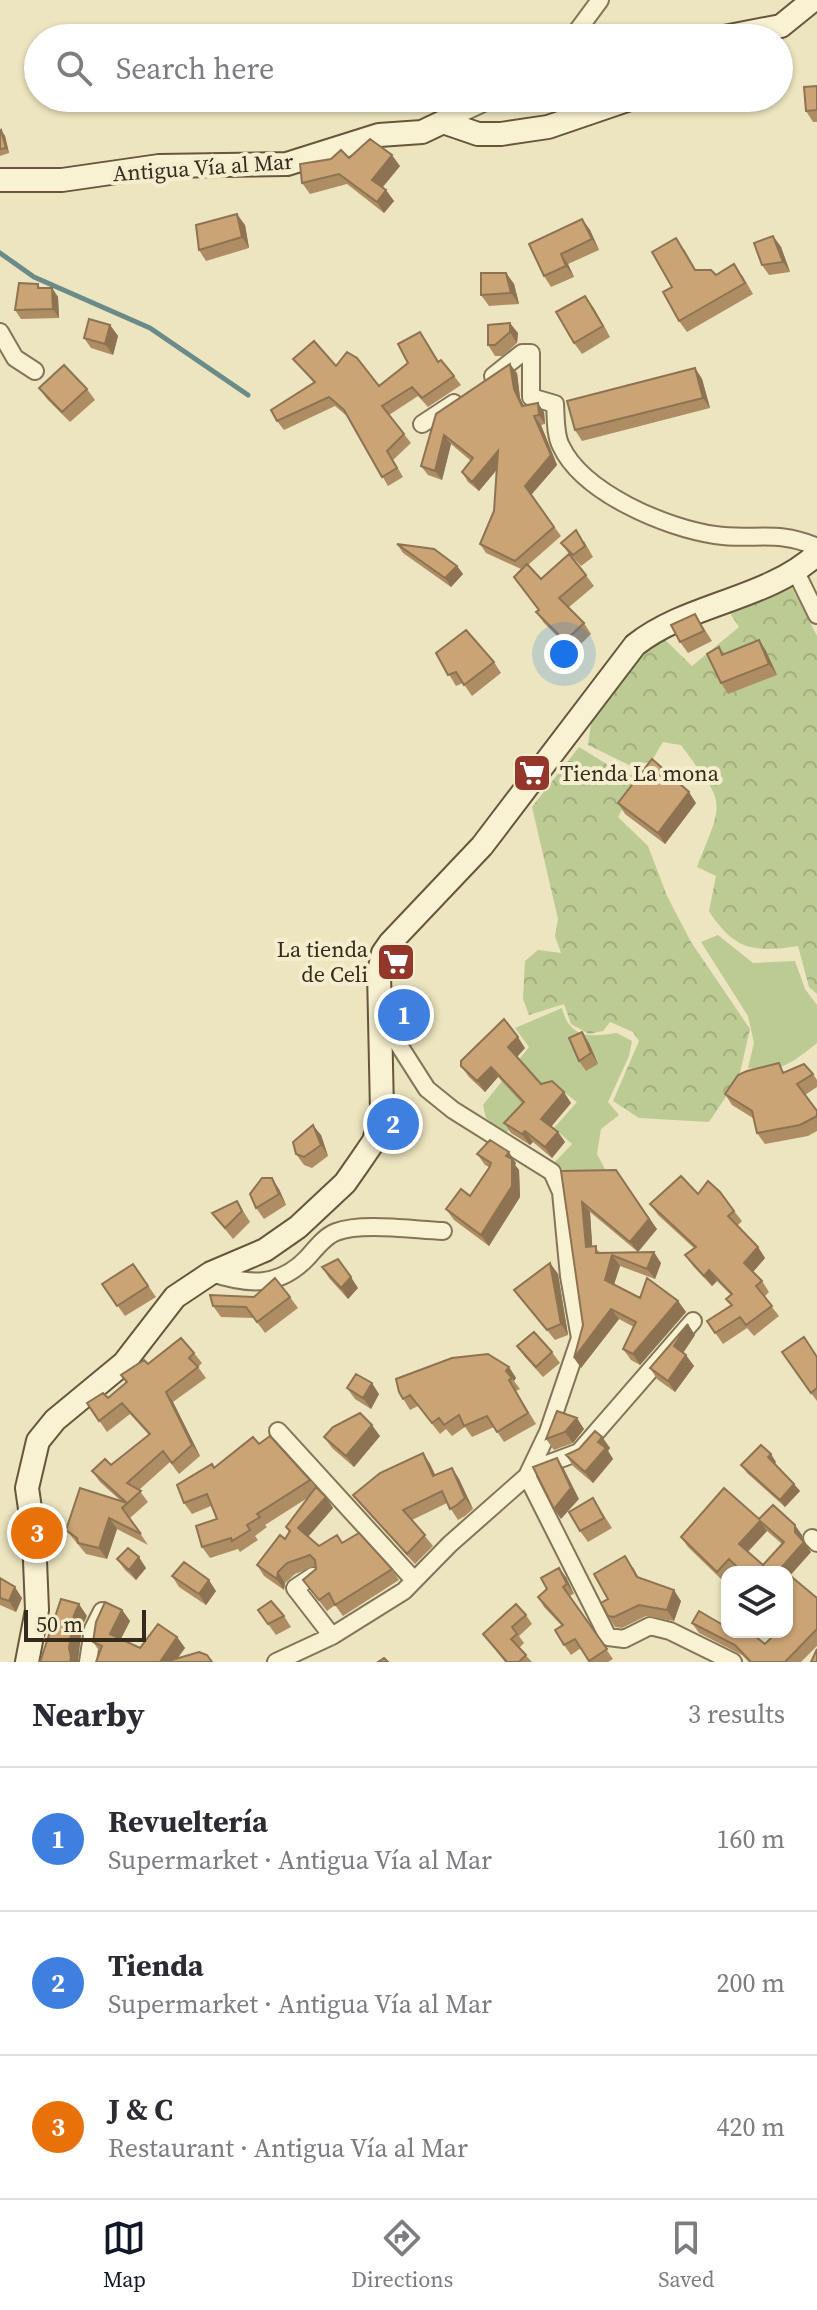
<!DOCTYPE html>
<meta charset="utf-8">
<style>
body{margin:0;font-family:"Source Serif 4",serif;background:#f7f7f7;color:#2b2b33}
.controls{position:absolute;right:24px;bottom:24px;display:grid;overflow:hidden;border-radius:16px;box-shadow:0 2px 6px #0004}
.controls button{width:72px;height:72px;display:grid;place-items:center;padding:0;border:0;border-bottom:2px solid #e1e1e2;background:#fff;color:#2b2b33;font:40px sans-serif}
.scale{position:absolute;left:24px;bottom:20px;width:122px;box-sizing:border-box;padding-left:8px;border:4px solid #342b1c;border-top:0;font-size:22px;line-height:28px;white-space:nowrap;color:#342b1c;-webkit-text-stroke:6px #f4eece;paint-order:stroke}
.you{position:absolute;left:564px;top:654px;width:28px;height:28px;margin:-20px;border:6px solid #fff;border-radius:50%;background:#1a73e8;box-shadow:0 0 0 12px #1a73e833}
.badge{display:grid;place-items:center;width:52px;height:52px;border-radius:50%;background:#111827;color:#fff;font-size:26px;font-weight:700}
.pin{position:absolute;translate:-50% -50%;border:4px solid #fff;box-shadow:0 2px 8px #0006}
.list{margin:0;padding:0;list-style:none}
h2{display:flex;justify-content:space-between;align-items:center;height:104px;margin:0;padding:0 32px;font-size:34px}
h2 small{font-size:26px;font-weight:400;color:#7c7c81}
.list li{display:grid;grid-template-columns:52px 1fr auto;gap:24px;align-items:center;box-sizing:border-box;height:144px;padding:0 32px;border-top:2px solid #e1e1e2}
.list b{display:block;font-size:30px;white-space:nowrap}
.list p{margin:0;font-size:26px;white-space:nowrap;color:#7c7c81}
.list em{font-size:26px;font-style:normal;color:#7c7c81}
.icon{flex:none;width:44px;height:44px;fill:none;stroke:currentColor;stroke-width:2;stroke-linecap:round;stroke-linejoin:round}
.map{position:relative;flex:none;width:817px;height:1662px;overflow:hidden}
.search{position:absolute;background:#fff;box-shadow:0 2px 6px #0004;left:24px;right:24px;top:24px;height:88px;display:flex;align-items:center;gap:20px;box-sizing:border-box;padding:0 28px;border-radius:44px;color:#7c7c81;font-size:30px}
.sheet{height:536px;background:#fff}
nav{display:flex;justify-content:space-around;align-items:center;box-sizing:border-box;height:112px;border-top:2px solid #e1e1e2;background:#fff;font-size:22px;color:#7c7c81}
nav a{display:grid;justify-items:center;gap:4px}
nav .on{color:#111827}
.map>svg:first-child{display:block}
.green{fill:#bcca94}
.forest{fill:url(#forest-crowns)}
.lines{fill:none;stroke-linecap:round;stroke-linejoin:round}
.stream{stroke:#6a8b88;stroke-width:5}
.minor-casing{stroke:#847558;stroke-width:20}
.secondary-casing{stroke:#66563b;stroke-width:26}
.minor{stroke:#f8f1d2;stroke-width:16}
.secondary{stroke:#f8f1d2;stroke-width:22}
.wall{fill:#ae8d65;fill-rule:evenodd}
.shaded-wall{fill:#8d7352}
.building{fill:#caa475;stroke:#8d7352;stroke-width:2;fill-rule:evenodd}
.labels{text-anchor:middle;stroke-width:8;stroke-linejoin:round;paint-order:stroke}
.street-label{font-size:22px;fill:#342b1c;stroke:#f4eece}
.poi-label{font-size:22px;fill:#342b1c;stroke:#f4eece;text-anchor:start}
</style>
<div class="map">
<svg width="817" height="1662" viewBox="0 0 817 1662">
<defs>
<pattern id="forest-crowns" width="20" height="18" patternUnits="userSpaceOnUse" patternTransform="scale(2)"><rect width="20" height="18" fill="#bcca94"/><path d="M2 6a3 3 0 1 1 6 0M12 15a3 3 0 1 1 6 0" fill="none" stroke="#a2ae7f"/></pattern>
</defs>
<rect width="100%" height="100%" fill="#ece5bf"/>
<path class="green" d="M718 935 753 963 795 961 805 989 817 1005V1043C790 1064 783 1072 748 1068L754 1043 748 1016 701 942Z
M562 1008C570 1039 590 1037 617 1033L632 1041 629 1056 608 1102 619 1115 601 1129 597 1154 606 1171 564 1170 553 1164 572 1144 554 1128 577 1102 555 1085 505 1134 486 1118 483 1105 529 1047 515 1028Z"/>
<path class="forest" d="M790 584 817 636V994L809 987 798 946C754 953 734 950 709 911L716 876 697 867C725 797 726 806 681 745L663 742 651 762 629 765 588 745 592 716 636 660 661 636 692 666 739 627 728 610Z
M579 747 613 768 639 778 618 817 648 846 667 896 691 942 750 1029 739 1077 709 1122 639 1118 613 1101 639 1041 633 1032 610 1022 603 1031 589 1034 571 1024 564 1004 529 1015 523 999 525 961 538 950 561 953 555 936 558 919 532 807Z"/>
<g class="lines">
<path class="stream" d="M0 253 34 277 150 328 248 395"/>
<g class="minor-casing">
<path id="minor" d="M572 38 600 0
M443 122 494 98
M0 332 15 358 35 371
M493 376 522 353H531V397L555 404C556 417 555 435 561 446 583 493 666 528 715 535 753 541 777 529 817 547
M422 424 454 403
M795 570 817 615
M211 1273C248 1285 279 1288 308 1257 316 1248 325 1236 336 1232 362 1222 414 1230 443 1231
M278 1431 414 1580
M539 1467 579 1452 693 1321
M527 1476 608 1637 624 1639 650 1626 670 1631 733 1662
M812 1538 817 1543
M313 1576 295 1588 332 1636
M88 1662 93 1629 102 1611
M276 1662 332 1636 404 1591 450 1544 527 1476 548 1432 580 1338 569 1276 561 1192 552 1172 453 1110 427 1089 397 1042 385 998"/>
</g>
<g class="secondary-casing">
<path id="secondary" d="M719 38 781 26 813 0
M0 180H62L159 166 287 164 379 135 422 132 443 122 478 134H501L548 127 633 98
M27 1662 37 1610 34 1536 27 1488 38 1441 55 1420 124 1363 175 1297 211 1273 265 1250 298 1227 345 1183 359 1163 374 1141 382 1111 379 972 383 953 390 943 482 846 635 645C688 603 767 600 817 554"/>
</g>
<use href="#minor" class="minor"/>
<use href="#secondary" class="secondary"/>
</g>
<path class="wall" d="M817 86V122H813L806 111Z
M1 130 5 136 9 153 0 156V131Z
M349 158 400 166 383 187 394 201 384 213 347 184 310 194 302 183Z
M582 219 590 230 599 250 568 264 574 277 551 287 544 276Z
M245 225 249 248 206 261 199 250Z
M773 236 781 247 790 272 769 275 762 265Z
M684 249 696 270 716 275H742L753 294 687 332 679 321 672 287Z
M506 273 514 284 519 304 489 306 481 295Z
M38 284 40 288H52L58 297 59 318 21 319 15 310Z
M593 307 610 337 582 354 574 343Z
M110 325 118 336 113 355 91 348 84 338Z
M488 325 518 333 517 343 503 356H495L488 345Z
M426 341 439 362 454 376 461 385 428 407 418 396 389 415 411 443 393 460 403 477 388 486 348 417 335 406 284 430 277 421 314 383 293 359 336 366 379 386 408 363Z
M695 368 702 379 710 408 582 441 575 430Z
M517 373 520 398 524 406 544 412 545 424 541 425 557 465 531 495 561 536 528 565 541 579 569 554 561 543 584 541 593 557 581 566 571 555 594 586 568 608 584 623 591 634 573 652 544 623 536 612 538 610 514 577 521 569 486 553 480 544 494 511 497 469 479 491 468 482 462 472 471 461 451 444 442 480 428 475 421 466 436 414Z
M39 388 87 389 95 400 70 422 47 399Z
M397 544 457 566 463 574 451 587 403 553Z
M695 614 712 641 688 653 680 642Z
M759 640 766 651 777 675 728 694 721 683 719 647 725 654Z
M436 653 494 662 501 673 472 696 463 683 456 686Z
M618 803H696L665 844 625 814Z
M589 1043 598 1064 586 1071 579 1061Z
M525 1048 517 1057 541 1084 571 1103 551 1127 558 1132 565 1142 552 1158 533 1142 530 1145 511 1133 504 1123 522 1103 498 1077 485 1092 469 1077 461 1066Z
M786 1072 813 1074 817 1080V1087L805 1095 817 1111V1131L808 1136 765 1144 757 1133 753 1118 732 1105 725 1094Z
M321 1135 328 1156 312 1168 304 1165 296 1154Z
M477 1154 516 1163 515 1165 519 1170 520 1197 489 1246 454 1220 446 1209 470 1196 489 1167 485 1165Z
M561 1171 657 1229 638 1252 590 1212 592 1246 601 1253 661 1263 655 1279 620 1266 614 1285 640 1298 678 1301 686 1312 640 1365 631 1360 623 1349 634 1327 619 1319 581 1368 583 1325Z
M279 1189 286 1205 264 1219 256 1208Z
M698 1194 734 1211 742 1221 737 1226 758 1247 765 1258 753 1272 762 1281 769 1292 764 1297 779 1316 754 1336 747 1328 723 1344 707 1321 731 1305 726 1299 731 1295 717 1281 712 1286 693 1266 685 1255 694 1248 658 1215 650 1204Z
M237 1201 250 1222 233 1239 212 1213Z
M550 1263 558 1274 568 1335 555 1340 514 1290Z
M133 1264 156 1297 125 1316 102 1284Z
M322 1267 358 1288 348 1299 329 1278Z
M254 1297H290L298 1308 265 1333 254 1318 221 1317 213 1306Z
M695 1335 683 1353 694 1366 675 1392 657 1379 650 1368Z
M517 1346 552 1352 560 1363 543 1377 525 1357Z
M194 1353 202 1363 198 1367 206 1378 173 1402 200 1456 179 1474 170 1462 139 1490 148 1502 130 1518 148 1545 117 1529 107 1559 86 1554 66 1530 121 1501 100 1482 92 1471 111 1465 149 1435 130 1414 107 1432 87 1403 108 1398 127 1383 121 1375 148 1364Z
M817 1357V1401L811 1393Z
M509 1367 516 1378 514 1381 520 1389 516 1391 536 1424 504 1442 494 1427 472 1437 465 1427 452 1436 446 1429 440 1434 418 1406 410 1410 399 1392Z
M347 1388 379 1394 371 1409 355 1399Z
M557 1411 584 1429 573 1443 554 1450 546 1439Z
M380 1436 354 1467 332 1448 324 1437Z
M602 1437 610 1448 608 1451 613 1459 593 1483 573 1466 566 1455Z
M259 1444 310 1480 316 1488 326 1497 333 1508 308 1537 319 1546 342 1543 392 1569 399 1580 343 1616 335 1605 327 1611 303 1580 316 1569 315 1566 295 1574 285 1583 284 1590 264 1576 257 1565 285 1539 289 1532 286 1527 309 1497 265 1525 267 1527 255 1536 258 1540 240 1552 238 1549 210 1558 202 1547 217 1519 211 1506 192 1514 184 1503 214 1468Z
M423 1453 430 1464 435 1475 452 1468 459 1479 473 1509 465 1516 458 1520 447 1503 412 1520 433 1546 415 1564 361 1505 353 1495Z
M776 1462 775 1464 800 1491 785 1507 747 1473 741 1465Z
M593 1498 612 1528 588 1542 580 1531Z
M759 1519 802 1535V1540L811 1552 790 1575 817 1598V1646L801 1662H749L742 1655 699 1633 692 1623 723 1625 755 1636 765 1644 787 1632V1572H739L736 1569 733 1572H727V1579L724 1582 688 1547 681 1537ZM767 1531 782 1544 763 1565 748 1552Z
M117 1559 146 1568 136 1580 125 1570Z
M633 1567 639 1578 681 1601 674 1621 646 1616 622 1628 615 1627 608 1616V1599Z
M172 1576 216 1591 206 1605 179 1587Z
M566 1577 574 1594 569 1596 613 1659 608 1662H589L581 1648 571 1655 564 1645 562 1626 544 1607 538 1597Z
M0 1578 22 1598 16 1612 0 1605Z
M122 1610 130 1621 121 1639 140 1648 177 1637 185 1648 177 1658 100 1652 93 1642Z
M258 1610 284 1616 291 1627 276 1635Z
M526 1615 532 1624 519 1636 524 1643 519 1648 532 1662H505L483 1634Z"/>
<path class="shaded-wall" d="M1 130 5 136 9 153 6 148Z
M392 155 400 166 380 190 372 180Z
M386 190 394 201 384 213 377 202Z
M237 214 245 225 249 248 242 237Z
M582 219 590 230 599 250 592 239Z
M773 236 781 247 790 272 783 262Z
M561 254 568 264 574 277 566 266Z
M506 273 514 284 519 304 511 293Z
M52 288 58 297 59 318 53 309Z
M585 296 593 307 610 337 603 326Z
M510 323 518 333 517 343 510 332Z
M110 325 118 336 113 355 105 344Z
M510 364 517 373 520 398 528 415 522 406 514 389Z
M695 368 702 379 710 408 703 398Z
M538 403 544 412 545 424 539 415Z
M534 416 541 425 557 465 531 495 525 486Z
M444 435 451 444 442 480 435 471Z
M498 451 505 460 479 491 472 482Z
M457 566 463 574 451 587 445 578Z
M759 640 766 651 777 675 769 664Z
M689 792 696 803 665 844 658 833Z
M582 1032 589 1043 598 1064 591 1053Z
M518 1037 525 1048 516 1058 508 1047Z
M491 1067 498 1077 485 1092 477 1081Z
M564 1092 571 1103 549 1129 541 1119Z
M313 1125 321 1135 328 1156 321 1145Z
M525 1131 533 1142 530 1145 522 1134Z
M558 1132 565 1142 552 1158 545 1147Z
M509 1152 516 1163 515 1165 519 1170 520 1197 489 1246 481 1235 506 1156Z
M616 1170 657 1229 638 1252 630 1242Z
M272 1178 279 1189 286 1205 279 1194Z
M582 1202 590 1212 593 1257 586 1247Z
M758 1247 765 1258 751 1274 744 1263Z
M654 1252 661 1263 655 1279 647 1269Z
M612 1255 620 1266 612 1290 605 1280Z
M550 1263 558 1274 568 1335 561 1324Z
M709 1270 717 1281 712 1286 704 1276Z
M351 1277 358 1288 348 1299 341 1288Z
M678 1301 686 1312 640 1365 633 1354Z
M611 1309 619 1319 581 1368 574 1358Z
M688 1324 695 1335 681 1356 674 1346Z
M686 1355 694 1366 675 1392 668 1381Z
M509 1367 516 1378 514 1381 506 1371Z
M372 1383 379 1394 371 1409 363 1398Z
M166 1392 173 1402 200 1456 192 1445Z
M577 1418 584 1429 573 1443 565 1432Z
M372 1425 380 1436 354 1467 346 1456Z
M602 1437 610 1448 608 1451 613 1459 593 1483 585 1472 598 1442Z
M423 1453 430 1464 441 1487 433 1476Z
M771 1454 776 1462 773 1465 768 1457Z
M557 1458 564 1469 579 1499 561 1519 554 1509Z
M452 1468 459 1479 473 1509 465 1498Z
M794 1484 800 1491 785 1507 780 1500Z
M326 1497 333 1508 306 1539 298 1528Z
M109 1518 117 1529 107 1559 99 1548Z
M760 1521 767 1531 746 1553 739 1544Z
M795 1525 802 1535V1542L795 1532Z
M804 1542 811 1552 788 1578 787 1572H784L781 1568Z
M139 1557 146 1568 136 1580 129 1570Z
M559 1568 566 1577 574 1594 567 1584Z
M278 1572 285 1583 284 1590 277 1579Z
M209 1580 216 1591 206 1605 199 1594Z
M15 1587 22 1598 16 1612 9 1601Z
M674 1590 681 1601 674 1621 667 1610Z
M79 1604 87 1616 82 1627 78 1662H70L69 1648 74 1615Z
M122 1610 130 1621 118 1644 110 1634Z
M177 1637 185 1648 175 1662H160Z"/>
<path class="building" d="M817 86V110L806 111 804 87Z
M1 130 6 148 0 149V131Z
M370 139 392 155 372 180 386 190 377 202 339 174 302 183 300 164 331 159 341 150 349 158Z
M237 214 242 237 199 250 196 225Z
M582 219 592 239 561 254 566 266 544 276 529 244Z
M773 236 783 262 762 265 754 243Z
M676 238 695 270H711L716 275 734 264 745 283 679 321 663 292 672 287 652 252Z
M481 273H506L511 293 481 295Z
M19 283 38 284V288H52L53 309 15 310Z
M585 296 603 326 574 343 556 312Z
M89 319 110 325 105 344 84 338Z
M510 323V332L495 345H488V325Z
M420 332 438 362 441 360 454 376 422 398 412 387 382 406 404 434 387 451 397 468 382 477 344 410 329 397 277 421 271 410 315 382 293 359 314 341 336 366 347 352 357 358 379 386 408 363 398 344Z
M510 364 514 389 522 406 538 403 539 415 534 416 551 455 525 486 554 527 515 561 480 544 494 511 498 451 472 482 462 472 473 458 444 435 435 471 421 466 436 414Z
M64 365 87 389 62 412 39 388Z
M695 368 703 398 575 430 567 401Z
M576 530 585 546 573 555 561 543Z
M397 544 434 549 457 566 445 578Z
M569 554 586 575 559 598 584 623 565 641 536 612 539 610 514 577 527 564 541 579Z
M695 614 704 631 680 642 671 625Z
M466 630 494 662 464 685 456 672 448 675 436 653Z
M759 640 769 664 721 683 707 654 719 647 722 655Z
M652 759 689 792 658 833 618 803Z
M504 1019 518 1037 508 1047 541 1084 552 1081 564 1092 541 1119 558 1132 545 1147 525 1131 522 1134 504 1123 524 1102 491 1067 477 1081 461 1066V1061Z
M582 1032 591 1053 579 1061 569 1038Z
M779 1063 783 1073 804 1064 813 1074 797 1084 817 1111V1116L800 1125 757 1133 752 1111 725 1094 738 1075 747 1071Z
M313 1125 321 1145 304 1157 296 1154 293 1142Z
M490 1140 509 1152 506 1156 512 1159V1186L481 1235 446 1209 461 1189 470 1196 489 1168 491 1163 477 1154Z
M616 1170 649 1219 630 1242 582 1202 586 1247 596 1246V1253L654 1252 647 1269 612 1255 605 1280 640 1298 647 1278 678 1301 633 1354 623 1349 636 1322 611 1309 574 1358 583 1325 561 1171Z
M681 1176 698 1194 708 1181 720 1192 734 1211 728 1216 758 1247 744 1263 762 1281 756 1286 772 1306 746 1325 740 1317 715 1333 707 1321 732 1305 726 1299 732 1294 709 1270 704 1276 685 1255 696 1247 650 1204Z
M262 1178H272L279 1194 256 1208 250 1194Z
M237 1201 242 1211 225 1228 212 1213Z
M338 1259 351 1277 341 1288 322 1267Z
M550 1263 561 1324 547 1330 514 1290Z
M133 1264 148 1286 117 1306 102 1284Z
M275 1278 290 1297 257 1322 246 1307 213 1306 210 1295 254 1297Z
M688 1324 674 1346 686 1355 668 1381 650 1368Z
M534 1332 552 1352 536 1367 517 1346Z
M804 1337 817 1357V1388L811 1393 782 1352Z
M181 1338 194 1353 189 1358 198 1367 166 1392 192 1445 172 1463 163 1451 127 1483 141 1491 122 1508 141 1534 109 1518 99 1548 78 1543 77 1538 66 1530 80 1488 127 1503 92 1471 105 1459 111 1465 150 1434 122 1403 99 1421 87 1403 103 1393 108 1398 127 1382 121 1375 144 1360 148 1364Z
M488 1354 509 1367 506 1371 512 1378 509 1380 528 1413 497 1432 487 1416 464 1426 459 1415 444 1425 439 1418 432 1423 410 1395 403 1399 399 1392 396 1379 452 1358Z
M356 1374 372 1383 363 1398 347 1388Z
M557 1411 577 1418 565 1432 546 1439Z
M360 1413 372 1425 346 1456 324 1437 333 1427Z
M595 1431 602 1437 598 1442 606 1448 585 1472 566 1455 579 1449Z
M270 1436 310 1480 257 1514 260 1517 247 1525 250 1530 232 1541 231 1538 202 1547 196 1526 217 1519 207 1494 184 1503 177 1485 212 1464 214 1468 253 1437 259 1444Z
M761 1445 771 1454 768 1457 794 1484 780 1500 741 1465Z
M423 1453 433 1476 452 1468 465 1498 457 1505 450 1509 442 1491 403 1510 425 1535 407 1554 353 1495 380 1473Z
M557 1458 571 1488 554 1509 533 1467Z
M316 1487 326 1497 298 1528 319 1546 337 1535 342 1543 359 1533 392 1569 335 1605 329 1593 319 1600 303 1580 316 1569 315 1560 310 1555 287 1563 278 1572 277 1579 257 1565 280 1535 285 1539 290 1531 286 1527Z
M724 1488 759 1519 773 1505 795 1525V1532L804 1542 781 1568 786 1572H742L729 1559 717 1572 681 1537ZM760 1521 784 1542 763 1565 739 1544Z
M593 1498 604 1518 580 1531 569 1512Z
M128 1548 139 1557 129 1570 117 1559Z
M625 1556 637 1577 674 1590 667 1610 639 1605 614 1617 608 1616 601 1603 608 1599 594 1574Z
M184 1562 209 1580 199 1594 172 1576Z
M559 1568 567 1584 563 1587 607 1649 589 1661 575 1639 564 1645 555 1630 563 1625 538 1597 547 1589 541 1578Z
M787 1573 817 1598V1629L785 1662H751L735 1645 692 1623 699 1611 723 1625 727 1620V1632H750L765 1644 777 1632H787Z
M0 1578 15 1587 9 1601 0 1598Z
M61 1599 79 1604 74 1615 69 1648 71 1657 70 1662H40Z
M271 1601 284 1616 268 1624 258 1610Z
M105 1602 122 1610 110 1634 140 1648 158 1624 177 1637 160 1662H96L102 1646 93 1642 96 1622Z
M516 1604 526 1615 512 1627 517 1634 511 1639 526 1655 519 1662H507L483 1634Z
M817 1649V1662H811Z
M199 1652 207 1655 212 1662H165Z
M384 1658 388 1662H378Z"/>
<defs>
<g id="supermarket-square" transform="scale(2)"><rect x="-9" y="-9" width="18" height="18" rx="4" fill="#92372a" stroke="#f4eece"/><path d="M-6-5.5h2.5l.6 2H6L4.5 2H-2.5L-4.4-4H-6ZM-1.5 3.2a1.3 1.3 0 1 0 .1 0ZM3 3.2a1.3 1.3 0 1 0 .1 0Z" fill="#fff"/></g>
</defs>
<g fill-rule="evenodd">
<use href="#supermarket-square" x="532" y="773"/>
<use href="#supermarket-square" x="396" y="962"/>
</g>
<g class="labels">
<g class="street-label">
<text transform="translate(203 167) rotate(-4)" y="8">Antigua Vía al Mar</text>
</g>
<g class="poi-label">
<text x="560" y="781">Tienda La mona</text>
<text x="368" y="957" text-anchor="end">La tienda<tspan x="368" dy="25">de Celi</tspan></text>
</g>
</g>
</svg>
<div class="controls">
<button><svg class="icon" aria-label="layers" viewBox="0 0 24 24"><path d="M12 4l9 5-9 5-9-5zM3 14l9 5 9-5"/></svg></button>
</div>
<div class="scale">50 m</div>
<div class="you"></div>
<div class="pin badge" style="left:404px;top:1015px;background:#3f7fe0">1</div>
<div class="pin badge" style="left:393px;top:1124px;background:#3f7fe0">2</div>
<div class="pin badge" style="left:37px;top:1533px;background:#e8710a">3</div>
<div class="search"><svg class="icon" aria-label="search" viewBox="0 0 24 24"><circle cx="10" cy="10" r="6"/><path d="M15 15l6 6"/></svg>Search here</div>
</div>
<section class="sheet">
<h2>Nearby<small>3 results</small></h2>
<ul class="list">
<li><span class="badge" style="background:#3f7fe0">1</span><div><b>Revueltería</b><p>Supermarket · Antigua Vía al Mar</p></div><em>160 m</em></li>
<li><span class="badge" style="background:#3f7fe0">2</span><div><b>Tienda</b><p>Supermarket · Antigua Vía al Mar</p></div><em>200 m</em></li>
<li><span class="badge" style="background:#e8710a">3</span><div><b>J &amp; C</b><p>Restaurant · Antigua Vía al Mar</p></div><em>420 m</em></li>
</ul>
</section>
<nav>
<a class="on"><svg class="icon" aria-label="map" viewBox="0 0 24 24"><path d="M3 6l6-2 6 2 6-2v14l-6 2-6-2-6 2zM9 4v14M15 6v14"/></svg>Map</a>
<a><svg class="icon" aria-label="directions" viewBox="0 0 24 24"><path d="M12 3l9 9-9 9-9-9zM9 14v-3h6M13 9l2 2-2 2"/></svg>Directions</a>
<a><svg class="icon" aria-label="saved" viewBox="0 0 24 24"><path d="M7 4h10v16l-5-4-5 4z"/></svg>Saved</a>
</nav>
